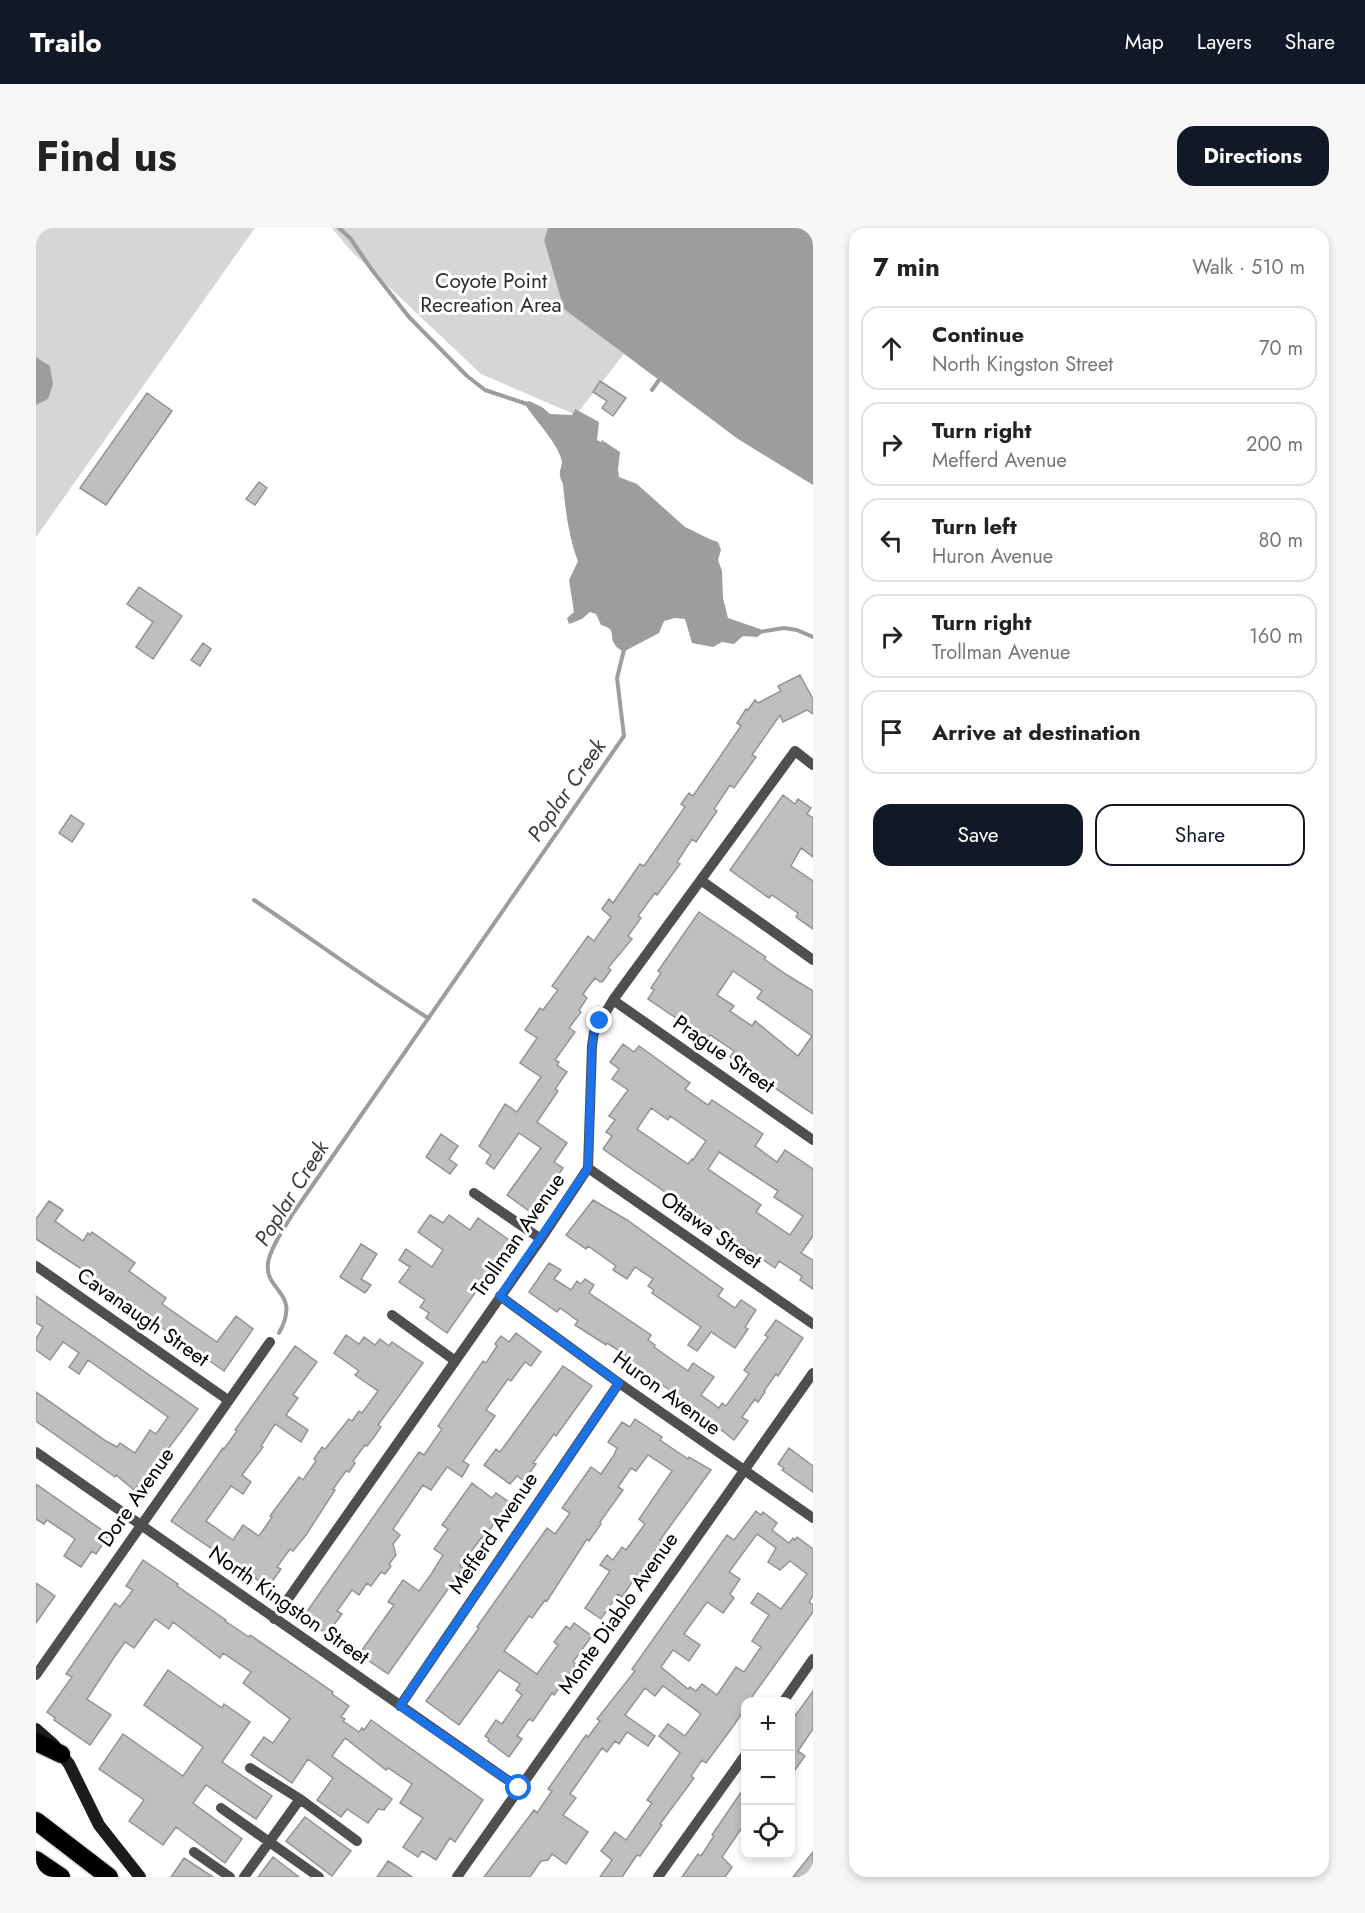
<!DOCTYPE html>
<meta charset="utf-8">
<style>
body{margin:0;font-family:Jost,sans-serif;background:#f6f6f6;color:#222}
.controls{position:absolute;right:18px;bottom:18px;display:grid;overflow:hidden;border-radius:12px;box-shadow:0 3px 9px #0003}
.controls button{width:54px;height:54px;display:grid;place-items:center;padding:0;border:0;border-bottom:2px solid #e0e0e0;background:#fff;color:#222;font:30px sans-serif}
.stop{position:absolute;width:18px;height:18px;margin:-14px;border:4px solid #1a73e8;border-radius:50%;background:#fff}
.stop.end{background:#1a73e8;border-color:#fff;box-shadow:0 2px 6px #0008}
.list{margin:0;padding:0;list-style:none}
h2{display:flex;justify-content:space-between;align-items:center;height:78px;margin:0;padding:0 24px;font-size:26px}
h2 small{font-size:20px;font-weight:400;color:#767676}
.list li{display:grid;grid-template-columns:39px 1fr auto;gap:18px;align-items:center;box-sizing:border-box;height:84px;margin:0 12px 12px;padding:0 12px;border:2px solid #e0e0e0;border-radius:18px}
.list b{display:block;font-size:22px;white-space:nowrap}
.list p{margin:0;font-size:20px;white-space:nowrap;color:#767676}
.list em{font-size:20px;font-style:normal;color:#767676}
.actions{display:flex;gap:12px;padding:18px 24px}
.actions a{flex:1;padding:14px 0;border:2px solid #111827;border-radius:18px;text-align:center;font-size:21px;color:#111827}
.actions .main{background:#111827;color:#fff}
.icon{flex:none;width:33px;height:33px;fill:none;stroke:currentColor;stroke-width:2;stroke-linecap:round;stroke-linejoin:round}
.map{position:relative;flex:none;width:777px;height:1649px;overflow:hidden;border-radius:18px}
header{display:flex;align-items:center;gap:36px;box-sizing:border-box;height:84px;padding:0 30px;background:#111827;color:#fff}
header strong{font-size:28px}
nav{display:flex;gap:33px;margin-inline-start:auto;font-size:21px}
.intro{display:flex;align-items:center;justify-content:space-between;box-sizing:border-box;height:144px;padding:0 36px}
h1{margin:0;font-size:42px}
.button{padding:15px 27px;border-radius:18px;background:#111827;color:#fff;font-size:21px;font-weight:700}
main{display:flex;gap:36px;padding:0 36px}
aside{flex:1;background:#fff;border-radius:18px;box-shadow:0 3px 9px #0003}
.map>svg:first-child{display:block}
.green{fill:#d6d6d6}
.water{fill:#9d9d9d}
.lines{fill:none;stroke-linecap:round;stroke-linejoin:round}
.stream{stroke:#9d9d9d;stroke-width:4}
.building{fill:#bfbfbf;stroke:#939393;stroke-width:1.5;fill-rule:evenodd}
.highway-casing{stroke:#dbdbdb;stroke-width:21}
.street{stroke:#4f4f4f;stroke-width:10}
.secondary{stroke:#1c1c1c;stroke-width:12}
.highway{stroke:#000;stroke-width:18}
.route{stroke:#1a73e8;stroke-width:8}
.labels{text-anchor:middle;stroke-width:6;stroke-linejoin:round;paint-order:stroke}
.park-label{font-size:21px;fill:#2d2d2d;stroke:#fff}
.street-label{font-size:21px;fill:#000;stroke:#fff}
.water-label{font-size:22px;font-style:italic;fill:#3e3e3e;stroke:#fff}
</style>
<header>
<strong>Trailo</strong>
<nav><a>Map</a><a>Layers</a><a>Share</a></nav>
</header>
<div class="intro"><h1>Find us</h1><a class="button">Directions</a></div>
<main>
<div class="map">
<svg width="777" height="1649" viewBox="0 0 777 1649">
<rect width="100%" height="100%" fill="#fff"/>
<path class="green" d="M0 0H219L0 309Z
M296 0H512L508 12 529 81 588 126 540 187 445 146 314 22Z"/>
<path class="water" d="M512 0H777V257L702 211 528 81 508 12Z
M0 129 14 138 17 156 12 171 0 177Z
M493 173 506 179 514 186 536 187 539 181 563 194 561 212 565 214 566 212 584 224 582 241 583 249 601 256 649 299C661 304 669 310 682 314L685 322 682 332 686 343 687 370 692 390 724 401 728 404 721 409 707 408 698 416 686 414 677 419 656 415 649 391 639 390 628 393 623 405 587 424C584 421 581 420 579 417 572 406 582 402 565 397L560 386 554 384 546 391 533 396 531 390 538 384 533 352 542 333C533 311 529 279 527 256 526 253 524 251 524 247 523 243 526 238 526 234 523 216 498 191 488 175Z"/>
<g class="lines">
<path class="stream" d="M303 0 314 10 336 42 373 89 431 148 449 162 491 176
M616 162 623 152
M723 404 748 400 761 402 777 409
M218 672C276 711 333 753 392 790
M243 1105C266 1063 228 1064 232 1035 234 1020 250 997 258 984L588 508 581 450 588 422"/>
</g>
<path class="building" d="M564 153 590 170 577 188 566 180 571 173 557 164Z
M111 165 136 183 70 277 44 260Z
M223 254 231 260 219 277 210 271Z
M103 359 146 388 117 431 100 419 117 394 91 376Z
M167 415 175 421 164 438 155 432Z
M764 447 777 471V486L771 482 747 494 744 487 716 527 720 529 710 543 698 560 694 557 678 581 681 583 660 614 656 611 641 634 644 636 621 667 619 665 602 688 605 690 592 708 596 711 572 740 575 742 567 753 564 754 559 750 547 766 551 770 543 782 545 784 533 800 539 804 519 832 523 834 521 837 531 844 519 861 522 863 501 894 531 915 518 934 527 940 501 978 498 976 493 983 471 967 505 920 483 905 458 941 450 935 455 927 443 918 469 876 481 884 505 849 484 835 501 810 489 802 504 780 507 782 522 762 516 758 552 708 558 713 575 689 566 681 573 671 577 675 604 636 608 638 649 579 645 576 653 565 657 568 705 498 701 495 710 481 712 482 719 472 722 475 745 463 742 458Z
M747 567 759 576 762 571 775 580 771 586 777 590V629L765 620 755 638 777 653V701L760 689 762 685 736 667 733 670 694 642Z
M35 587 48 596 36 614 23 605Z
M663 684 730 729 728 731 751 747 777 763V886L694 829 698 823 674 807 671 811 612 771 618 762 615 760 625 745 622 743ZM697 743 726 763 721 770 776 808 762 828 719 793 716 798 694 783 698 778 681 767Z
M587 816 598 824 603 818 654 855 649 861 672 877 676 872 727 906 719 918 741 934 749 922 777 941V1008L765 1025 777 1032V1061L764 1052 766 1048 743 1033 739 1040 567 921 576 908 570 904 579 892 573 888 592 862 576 851 583 841 574 834ZM615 880 632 892 634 888 670 913 657 932 656 931 652 936 601 901ZM683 924 742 963 738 969 767 988 754 1007 720 984 725 977 672 941Z
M405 906 422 918 413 931 421 937 414 946 390 929Z
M557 972 591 992 687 1061 682 1068 699 1080 705 1072 720 1082 709 1099 712 1101 699 1120 675 1104 661 1123 652 1117 665 1099 616 1065 618 1062 612 1058 617 1051 599 1039 591 1051 577 1042 580 1038 552 1018 550 1021 530 1007Z
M13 973 27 982 19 993 47 1013 52 1005 54 1007 56 1004 99 1035 93 1043 130 1070 126 1076 181 1114 200 1088 217 1101 188 1143 95 1078 97 1076 68 1056 66 1058 46 1044 47 1042 0 1011V991Z
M394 987 407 995 413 987 434 1002 442 990 473 1012 468 1018 471 1019 411 1105 390 1090 393 1085 384 1079 389 1072 363 1054 374 1039 363 1032 370 1021 396 1039 407 1022 382 1004Z
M325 1016 341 1026 325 1051 335 1057 329 1065 304 1049Z
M513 1035 525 1042 518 1051 535 1062 541 1053 545 1056 549 1051 558 1057 553 1065 615 1107 612 1112 619 1117 618 1119 652 1143 657 1135 678 1149 665 1167 683 1180 686 1175 690 1178 713 1146 708 1142 732 1109 729 1107 740 1092 767 1110 742 1148 740 1146 728 1163 729 1164 722 1174 719 1171 706 1189 712 1193 698 1212 674 1193 675 1191 588 1130 590 1127 571 1115 570 1117 539 1097 542 1093 524 1080 521 1084 493 1064Z
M0 1068 162 1181 120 1237 98 1262 80 1247 79 1249 0 1193V1164L70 1213 81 1219 84 1215 99 1225 114 1202 120 1206 132 1189 52 1132 43 1146 33 1139 43 1125 27 1114 14 1132 0 1122V1111L7 1099 0 1095Z
M480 1105 505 1124 495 1138 489 1134 475 1153 472 1151 450 1182 459 1188 427 1233 433 1237 426 1249 411 1239 395 1262 387 1257 357 1301 364 1307 357 1316 360 1327 353 1336 355 1338 349 1346 345 1344 335 1358 331 1355 323 1367 316 1362 301 1383 306 1386 291 1406 267 1389 383 1224 388 1227 406 1201 402 1198 447 1133 450 1135 461 1118 459 1116 465 1108 473 1114Z
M310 1107 323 1116 328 1109 339 1117 344 1111 353 1118 356 1114 387 1135 342 1197 345 1199 338 1209 331 1218 329 1217 317 1233 319 1235 313 1244 310 1243 297 1261 299 1262 270 1307 257 1323 254 1321 241 1339 245 1341 232 1359 135 1293 187 1220 188 1221 201 1203 199 1202 259 1118 281 1134 257 1167 262 1170 250 1187 272 1202 265 1214 239 1196 225 1218 227 1219 206 1247 215 1254 207 1266 195 1258 170 1293 197 1312 207 1297 223 1308 236 1289 234 1288 263 1249 267 1252 280 1233 278 1231 286 1219 289 1221 313 1191 316 1193 323 1183 326 1185 342 1163 319 1147 323 1143 298 1125Z
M527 1138 556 1158 520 1208 518 1206 497 1235 500 1236 488 1253 481 1248 474 1256 448 1237 460 1221 464 1224Z
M599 1191 626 1209 624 1212 652 1231 653 1229 675 1242 624 1312 627 1313 602 1348 601 1347 586 1369 582 1366 565 1391 549 1380 574 1343 564 1337 571 1327 577 1332 586 1319 590 1322 609 1296 603 1291 636 1243 612 1227 600 1243 595 1240 582 1259 587 1262 564 1294 565 1296 553 1313 551 1311 511 1373 509 1372 496 1390 493 1388 468 1423 501 1446 522 1417 518 1414 530 1398 534 1401 538 1395 556 1408 537 1434 540 1436 518 1467 516 1465 497 1493 493 1491 481 1508 486 1511 473 1529 452 1513 453 1511 449 1508 460 1492 466 1496 486 1467 480 1462 484 1456 463 1442 423 1497 390 1473 443 1400 441 1399 511 1300 519 1306 534 1285 526 1280 555 1239 565 1246 578 1227 581 1220 572 1214 586 1194 594 1199Z
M753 1220 777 1238V1264L746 1242 748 1240 742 1236Z
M436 1255 456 1270 460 1265 473 1274 448 1310 446 1309 424 1338 427 1340 352 1446 323 1426 358 1377 352 1374 367 1352 383 1363 396 1345 407 1327 398 1321 412 1301 406 1297Z
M0 1256 73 1307 60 1326 56 1323 45 1339 28 1328 39 1311 11 1292 8 1296 0 1291Z
M720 1283 725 1287 727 1284 741 1295 736 1302 753 1315 757 1310 759 1312 761 1309 777 1321V1368L773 1374 777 1377V1384L713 1473H710V1479L698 1497 670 1535 666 1532 655 1548 658 1550 624 1596 626 1597 604 1628 601 1627 586 1649H564L576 1632 565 1623 579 1604 590 1612 616 1575 611 1572 644 1525 623 1508 632 1496 649 1508 665 1486 627 1458 619 1468 609 1460 589 1487 619 1508 612 1518 591 1504 583 1516 579 1513 571 1524 566 1520 534 1566 540 1570 527 1587 552 1604 530 1636 516 1626 512 1632 505 1633 494 1649H448L498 1582 501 1585 503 1582 516 1563 512 1561 550 1507 552 1509 564 1493 561 1491 599 1443 596 1441 691 1307 698 1312ZM721 1306 740 1320 732 1334 744 1342 754 1333 771 1346 745 1381 722 1365 715 1375 733 1387 716 1413 725 1419 708 1444 700 1439 681 1467 666 1456 660 1463 654 1459 652 1461 625 1439 637 1422 653 1433 664 1417 648 1406 671 1374 687 1385 698 1370 694 1366 704 1351 693 1344Z
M107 1332 142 1356 141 1358 190 1392 189 1393 213 1409 214 1407 297 1464 296 1466 313 1478 305 1489 309 1491 307 1493 323 1504 326 1500 328 1502 335 1492 447 1572 419 1614 414 1610 400 1632 386 1623 382 1629 367 1619 387 1590 364 1575 376 1556 352 1540 350 1542 309 1510 296 1528 356 1571 348 1582 342 1581 332 1595 311 1581 305 1589 281 1572 297 1550 272 1531 256 1555 215 1527 228 1509 237 1515 254 1491 207 1455 215 1444 187 1425 184 1430 137 1394 133 1401 119 1391 98 1420 89 1414 77 1431 51 1471 75 1487 54 1517 18 1492 19 1490 11 1484 36 1449 30 1446 79 1375 84 1379 97 1362 90 1358Z
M0 1355 19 1368 0 1395Z
M132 1442 186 1480 188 1476 214 1494 186 1534 236 1568 220 1591 170 1557 157 1575 206 1611 189 1635 140 1599 127 1617 93 1593 108 1572 63 1541 87 1506 147 1548 167 1519 108 1477Z
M777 1463V1501L762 1523 769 1528 754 1549V1495Z
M710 1557V1604L705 1601 686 1629 696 1639 689 1649H646L662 1626 665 1628 678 1608 676 1607Z
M269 1589 315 1623 296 1648 250 1613Z
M777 1624V1649H757Z
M237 1629 263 1649H222Z
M148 1630 177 1649H135Z
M352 1633 360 1638 376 1649H341Z"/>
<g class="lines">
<g class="highway-casing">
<path id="highway" d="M0 1514 25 1526
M0 1593 73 1649
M0 1632 25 1649"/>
</g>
<path class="street" d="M666 653 777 732
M577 772 777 912
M552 940 777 1096
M438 965 505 1011
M0 1038 192 1172
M464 1068 583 1155 777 1290
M356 1087 418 1132
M0 1224 483 1560
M238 1391 505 1011 552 940 556 818 558 804 577 772 759 523 777 537
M0 1447 234 1114
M747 1474 777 1431
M364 1478 583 1155
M214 1540 264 1571 321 1613
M185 1580 283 1649
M158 1624 194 1649
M208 1649 264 1571
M421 1649 777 1145
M622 1649 710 1526"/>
<path class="secondary" d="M0 1501 17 1516 33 1536 63 1597 104 1649"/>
<use href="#highway" class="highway"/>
</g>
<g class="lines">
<path class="route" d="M483 1560 364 1478 583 1155 464 1068 552 940 556 818 558 804 564 793"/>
</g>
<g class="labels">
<g class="park-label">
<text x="455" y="60">Coyote Point<tspan x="455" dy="24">Recreation Area</tspan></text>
</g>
<g class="street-label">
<text transform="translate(688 826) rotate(35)" y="7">Prague Street</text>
<text transform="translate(675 1002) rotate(35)" y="7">Ottawa Street</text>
<text transform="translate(482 1007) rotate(-55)" y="7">Trollman Avenue</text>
<text transform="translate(107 1089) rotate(35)" y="7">Cavanaugh Street</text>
<text transform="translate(631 1165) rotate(36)" y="7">Huron Avenue</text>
<text transform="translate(100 1269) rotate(-55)" y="7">Dore Avenue</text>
<text transform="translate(457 1305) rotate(-56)" y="7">Mefferd Avenue</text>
<text transform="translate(253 1377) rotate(35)" y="7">North Kingston Street</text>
<text transform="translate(582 1385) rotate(-55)" y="7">Monte Diablo Avenue</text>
</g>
<g class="water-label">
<text transform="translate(530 562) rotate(-55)" y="8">Poplar Creek</text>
<text transform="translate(255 965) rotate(-58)" y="8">Poplar Creek</text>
</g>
</g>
</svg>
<div class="controls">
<button>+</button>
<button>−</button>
<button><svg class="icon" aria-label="locate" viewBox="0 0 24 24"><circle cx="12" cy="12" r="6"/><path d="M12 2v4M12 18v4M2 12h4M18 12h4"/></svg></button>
</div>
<div class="stop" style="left:483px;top:1560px"></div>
<div class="stop end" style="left:564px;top:793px"></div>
</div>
<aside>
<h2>7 min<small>Walk · 510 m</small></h2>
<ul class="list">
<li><svg class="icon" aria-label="ahead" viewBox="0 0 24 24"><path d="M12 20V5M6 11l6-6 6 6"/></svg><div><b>Continue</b><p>North Kingston Street</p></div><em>70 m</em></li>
<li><svg class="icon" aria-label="right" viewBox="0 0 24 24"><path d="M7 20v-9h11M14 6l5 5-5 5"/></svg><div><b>Turn right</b><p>Mefferd Avenue</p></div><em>200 m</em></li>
<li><svg class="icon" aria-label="left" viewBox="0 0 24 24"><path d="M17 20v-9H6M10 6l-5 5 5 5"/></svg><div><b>Turn left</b><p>Huron Avenue</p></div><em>80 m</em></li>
<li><svg class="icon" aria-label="right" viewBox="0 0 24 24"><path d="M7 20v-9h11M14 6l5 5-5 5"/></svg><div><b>Turn right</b><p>Trollman Avenue</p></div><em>160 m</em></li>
<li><svg class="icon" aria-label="arrive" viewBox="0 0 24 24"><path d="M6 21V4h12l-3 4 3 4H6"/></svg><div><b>Arrive at destination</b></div></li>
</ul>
<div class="actions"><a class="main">Save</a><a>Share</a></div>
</aside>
</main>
